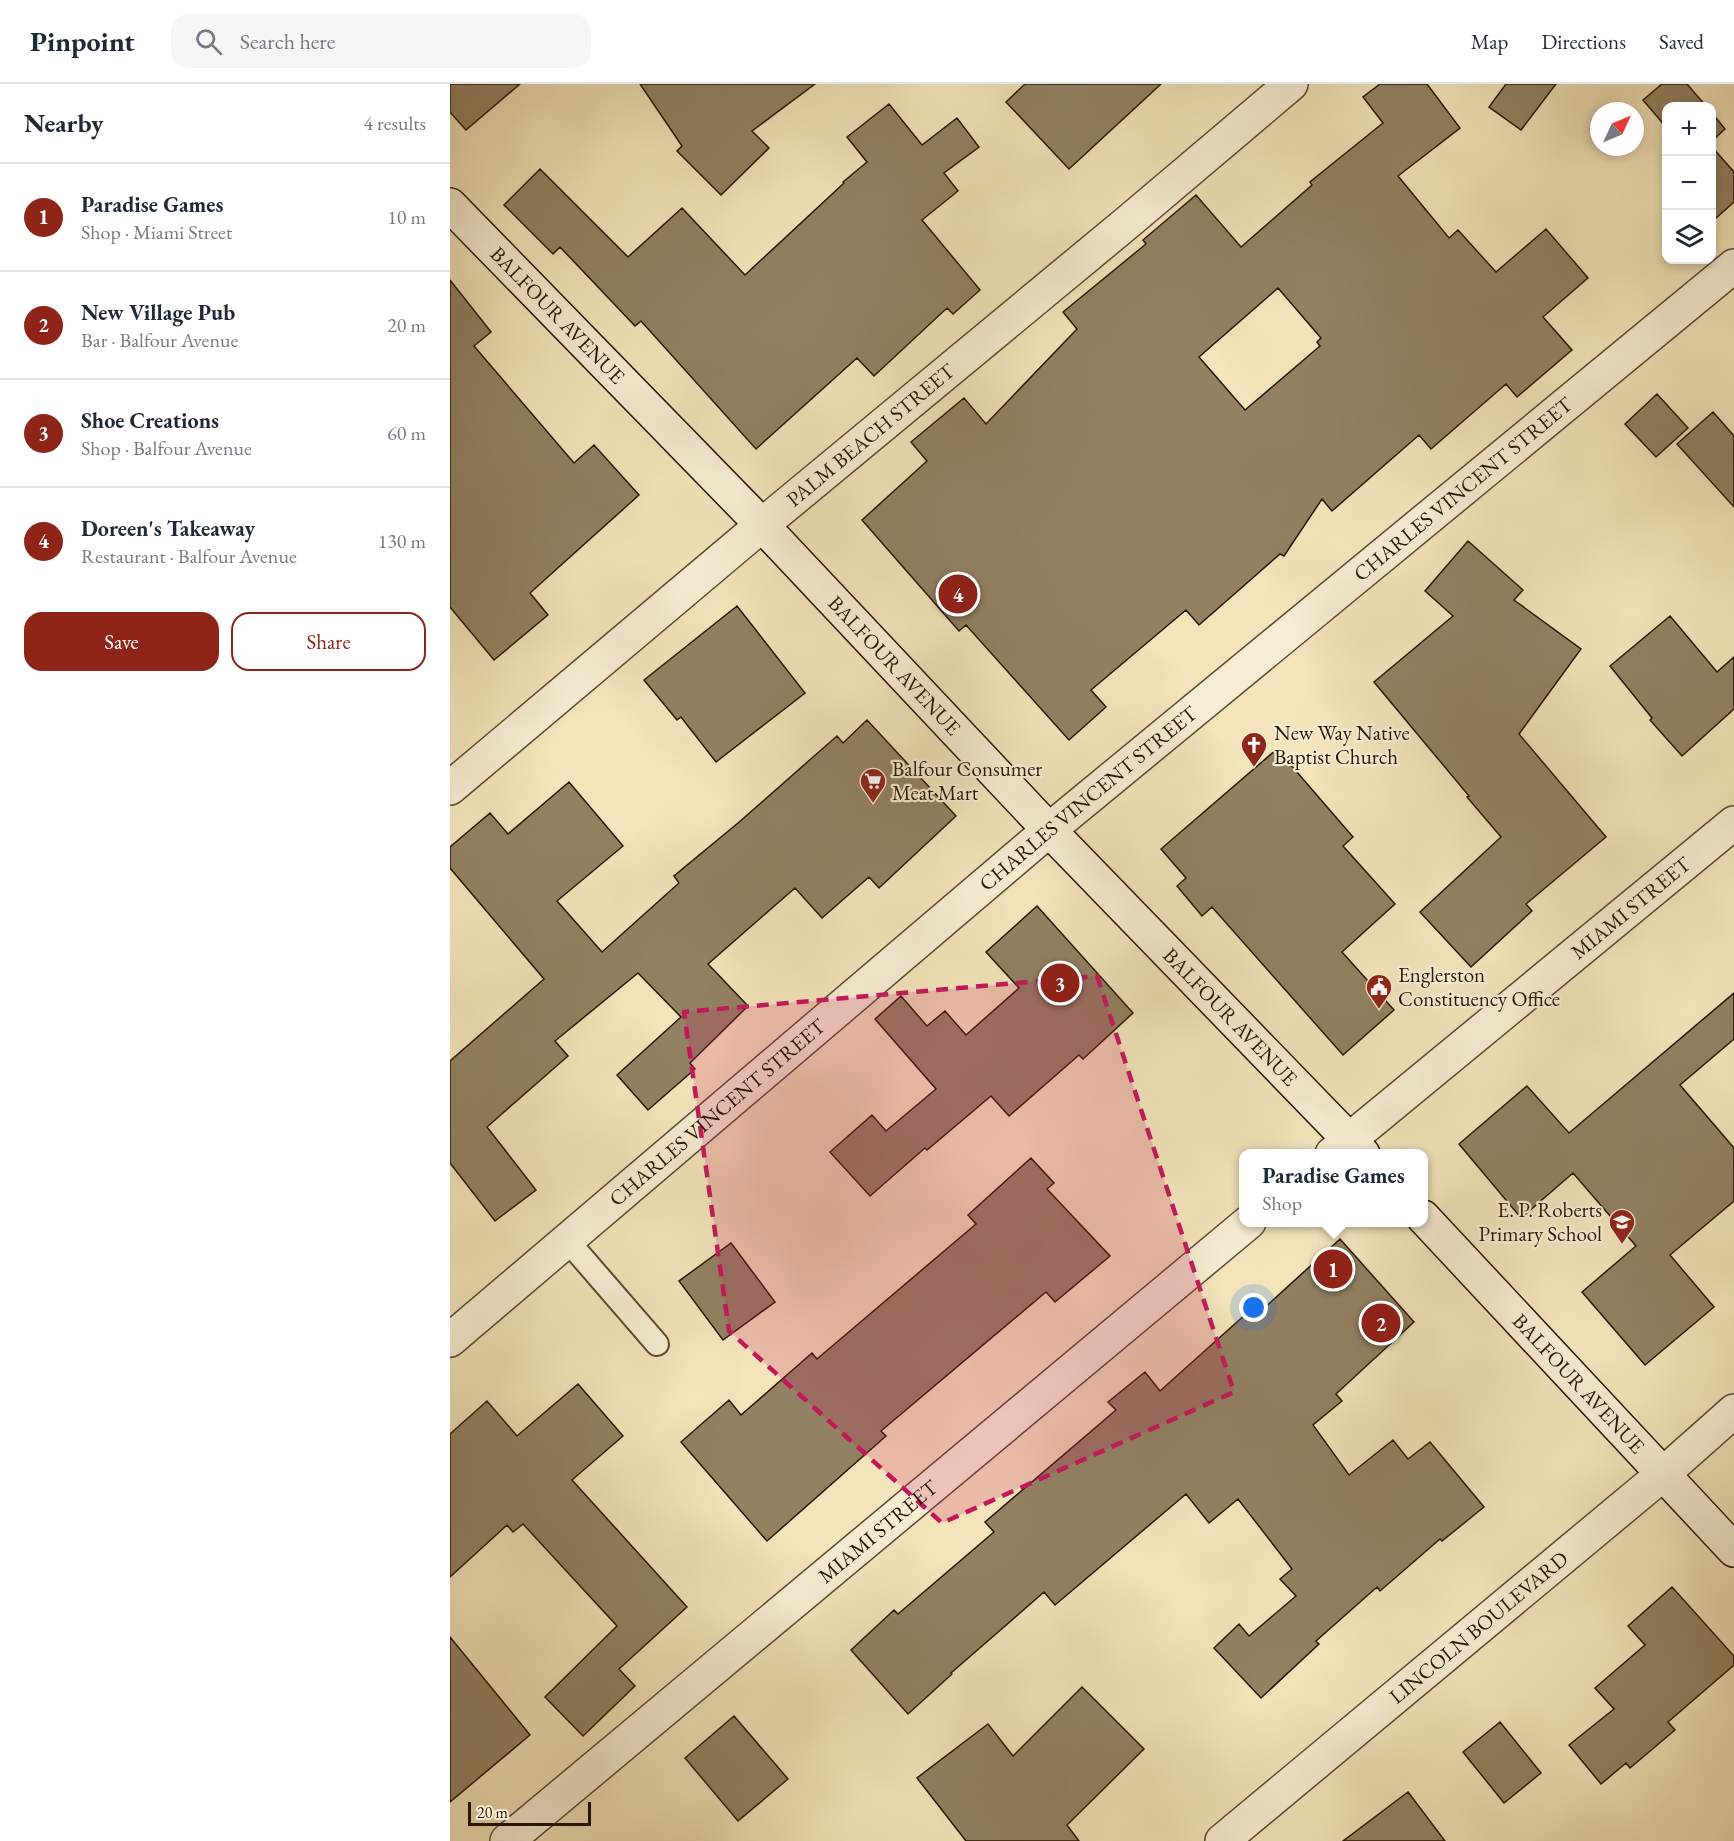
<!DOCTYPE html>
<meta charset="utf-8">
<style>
body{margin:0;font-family:"EB Garamond",serif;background:#f6f6f7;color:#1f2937}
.controls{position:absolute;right:18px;top:18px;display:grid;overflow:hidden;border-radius:12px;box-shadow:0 3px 9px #0003}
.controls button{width:54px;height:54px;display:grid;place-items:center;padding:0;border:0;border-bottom:2px solid #e0e1e3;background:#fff;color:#1f2937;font:30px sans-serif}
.compass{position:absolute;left:1140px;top:18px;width:54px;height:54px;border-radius:50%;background:#fff;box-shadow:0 3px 9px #0003;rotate:46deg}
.scale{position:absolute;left:18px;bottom:15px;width:123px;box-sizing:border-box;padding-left:6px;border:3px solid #291502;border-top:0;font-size:16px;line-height:21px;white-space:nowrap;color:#291502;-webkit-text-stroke:4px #f7edd3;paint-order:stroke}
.you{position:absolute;left:804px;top:1224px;width:21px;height:21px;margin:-15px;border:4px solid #fff;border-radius:50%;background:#1a73e8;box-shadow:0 0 0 9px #1a73e833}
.badge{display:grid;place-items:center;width:39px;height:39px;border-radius:50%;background:#8f2418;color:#fff;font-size:20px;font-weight:700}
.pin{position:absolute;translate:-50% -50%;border:3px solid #fff;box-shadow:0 2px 6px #0006}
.popup{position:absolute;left:789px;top:1065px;width:189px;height:78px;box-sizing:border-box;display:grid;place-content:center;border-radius:12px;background:#fff;filter:drop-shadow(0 2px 4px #0005);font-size:20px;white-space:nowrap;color:#747a83}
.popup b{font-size:22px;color:#1f2937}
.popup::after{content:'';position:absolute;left:50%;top:100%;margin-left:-12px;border:12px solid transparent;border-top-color:#fff}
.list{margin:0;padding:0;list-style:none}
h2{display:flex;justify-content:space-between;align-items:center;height:78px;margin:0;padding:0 24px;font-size:26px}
h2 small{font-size:20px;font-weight:400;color:#747a83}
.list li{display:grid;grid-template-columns:39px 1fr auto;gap:18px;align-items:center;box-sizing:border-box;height:108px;padding:0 24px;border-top:2px solid #e0e1e3}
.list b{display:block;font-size:22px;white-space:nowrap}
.list p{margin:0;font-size:20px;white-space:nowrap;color:#747a83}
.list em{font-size:20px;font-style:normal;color:#747a83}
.actions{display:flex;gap:12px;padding:18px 24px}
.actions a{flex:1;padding:14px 0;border:2px solid #8f2418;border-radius:18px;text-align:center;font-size:21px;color:#8f2418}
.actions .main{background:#8f2418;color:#fff}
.icon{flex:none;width:33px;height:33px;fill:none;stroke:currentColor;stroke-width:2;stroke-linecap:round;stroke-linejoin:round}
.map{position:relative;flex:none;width:1284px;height:1757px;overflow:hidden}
header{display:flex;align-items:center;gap:36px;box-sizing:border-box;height:84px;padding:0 30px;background:#fff;border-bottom:2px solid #e0e1e3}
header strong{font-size:28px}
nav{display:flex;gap:33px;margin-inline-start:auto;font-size:21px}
.search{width:420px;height:54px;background:#f6f6f7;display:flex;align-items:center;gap:15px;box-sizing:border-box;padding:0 21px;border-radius:18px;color:#747a83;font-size:22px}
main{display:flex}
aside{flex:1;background:#fff}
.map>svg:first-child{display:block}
.building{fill:#928162;stroke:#291502;stroke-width:1.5;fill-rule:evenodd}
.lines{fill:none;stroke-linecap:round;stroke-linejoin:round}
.lane-casing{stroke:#5c4930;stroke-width:26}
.street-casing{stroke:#5c4930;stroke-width:36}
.secondary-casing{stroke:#291502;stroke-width:36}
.lane{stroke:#f7edd3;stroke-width:22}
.street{stroke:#f7edd3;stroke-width:33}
.secondary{stroke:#f7edd3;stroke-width:33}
.marked{fill:#c2185b;fill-opacity:0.2;stroke:#c2185b;stroke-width:4.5;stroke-dasharray:12 8;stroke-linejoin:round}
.labels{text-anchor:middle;stroke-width:4.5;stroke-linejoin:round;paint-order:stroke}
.street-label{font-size:21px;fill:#291502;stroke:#f7edd3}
.poi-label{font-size:21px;fill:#291502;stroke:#f7edd3;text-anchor:start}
</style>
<header>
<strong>Pinpoint</strong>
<div class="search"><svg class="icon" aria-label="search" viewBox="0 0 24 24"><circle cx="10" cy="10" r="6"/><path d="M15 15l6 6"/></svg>Search here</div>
<nav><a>Map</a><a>Directions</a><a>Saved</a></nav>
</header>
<main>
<aside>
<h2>Nearby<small>4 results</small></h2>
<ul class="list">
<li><span class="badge">1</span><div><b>Paradise Games</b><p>Shop · Miami Street</p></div><em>10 m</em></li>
<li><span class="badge">2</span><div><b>New Village Pub</b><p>Bar · Balfour Avenue</p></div><em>20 m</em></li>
<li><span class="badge">3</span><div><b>Shoe Creations</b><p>Shop · Balfour Avenue</p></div><em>60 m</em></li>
<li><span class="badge">4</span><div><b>Doreen's Takeaway</b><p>Restaurant · Balfour Avenue</p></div><em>130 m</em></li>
</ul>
<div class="actions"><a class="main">Save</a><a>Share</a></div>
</aside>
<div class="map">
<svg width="1284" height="1757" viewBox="0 0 1284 1757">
<rect width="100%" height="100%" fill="#f3e4bb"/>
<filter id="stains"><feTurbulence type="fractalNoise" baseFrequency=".00333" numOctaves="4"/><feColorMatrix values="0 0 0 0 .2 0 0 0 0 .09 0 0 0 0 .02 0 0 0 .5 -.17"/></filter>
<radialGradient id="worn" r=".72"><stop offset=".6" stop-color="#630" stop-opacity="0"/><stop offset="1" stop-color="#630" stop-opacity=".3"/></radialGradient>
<path class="building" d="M0 0H70L16 46 0 28Z
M190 0H365L302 47 319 64 271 111 227 67 232 62Z
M575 0H711L619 85 556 18Z
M930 0H977L1010 44 948 92 999 154 1008 146 1046 188 1096 145 1138 194 1093 233 1122 266 1067 313 1056 300 981 365 969 351 882 427 872 415 834 472 830 470 749 541 736 526 641 606 656 623 619 656 516 541 509 547 412 436 477 377 461 358 514 314 536 340 627 245 613 228 696 160 693 156 746 111 791 163 862 101 860 98 933 39 913 13ZM828 204 871 254 867 258 870 262 795 326 749 273Z
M1056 0H1106L1071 46 1039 23Z
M1212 0H1237L1256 22H1216V43L1193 16Z
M439 20 472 61 507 34 529 63 494 89 508 107 472 136 530 206 503 230 497 224 424 292 407 274 306 365 191 237 185 242 110 163 103 170 54 121 90 85 178 173 232 124 295 191 394 99 393 98 417 78 397 53Z
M1262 29 1275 45 1262 57Z
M1262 63 1284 88V118L1265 135 1262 132Z
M0 196 41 248 24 262 124 379 144 361 189 411 80 509 98 531 44 576 0 523Z
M1207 310 1238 344 1206 373 1175 340Z
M1263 328 1284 352V423L1227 360Z
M1018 457 1073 506 1064 516 1131 565 1069 650 1156 753 1076 820 1082 827 1021 883 970 828 1051 753 1017 713 1019 712 924 598 1003 532 975 507Z
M287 522 355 609 266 678 231 633 227 636 194 596Z
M1220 532 1267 588 1284 573V625L1232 672 1200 636 1202 634 1160 582Z
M417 636 506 732 429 804 419 793 372 834 345 804 258 880 298 922 240 979 245 985 198 1026 167 991 231 933 188 889 105 957 118 972 37 1043 86 1106 45 1137 0 1079V977L94 895 0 784V763L40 729 58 750 119 698 173 762 107 817 152 868 229 799 224 792 288 739 387 652 393 659Z
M827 665 903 753 893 762 945 820 892 868 944 926 893 971 762 823 752 832 727 802 736 794 711 765Z
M587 822 683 929 633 975 629 971 559 1032 541 1012 477 1066 475 1064 420 1112 380 1068 422 1031 436 1047 486 1005 425 935 451 912 477 942 495 927 516 951 569 904 536 868Z
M1284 909V955L1230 1001 1284 1064V1117L1220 1171 1264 1223 1195 1281 1132 1208 1186 1162 1123 1089 1071 1134 1009 1060 1077 1002 1119 1049Z
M581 1074 604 1099 597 1105 660 1172 605 1218 596 1208 431 1347 436 1352 317 1457 231 1358 279 1316 291 1331 362 1269 367 1275 526 1140 518 1131Z
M890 1155 964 1238 886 1310 892 1317 863 1341 899 1391 943 1356 958 1375 980 1358 1034 1423 992 1457 990 1455 930 1507 927 1503 866 1557 869 1560 811 1614 764 1564 789 1540 799 1552 846 1512 830 1495 842 1485 788 1415 759 1439 736 1410 605 1521 594 1508 501 1589 502 1590 458 1630 401 1566 444 1526 448 1530 544 1448 535 1438 666 1326 658 1318 695 1288 710 1307 807 1220 812 1226Z
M281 1159 325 1218 273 1256 229 1197Z
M128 1300 173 1352 122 1396 237 1523 169 1585 185 1602 133 1652 95 1613 167 1542 73 1440 63 1448 57 1441 0 1493V1350L37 1317 67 1352Z
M1222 1503 1284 1572V1581L1218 1638 1225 1646 1180 1684 1176 1679 1151 1700 1119 1661 1164 1625 1145 1604 1195 1561 1178 1542Z
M0 1553 80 1651 0 1718Z
M632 1603 694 1665 617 1741 629 1757H516L467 1694 538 1640 563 1672Z
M284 1632 338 1695 288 1737 235 1674Z
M1050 1638 1091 1689 1054 1719 1013 1668Z
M958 1708 995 1757H893Z"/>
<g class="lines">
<g class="lane-casing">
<path id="lane" d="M117 1156 207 1260"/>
</g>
<g class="street-casing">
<g id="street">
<path id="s1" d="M0 704 312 441 678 138 841 0"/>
<path id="s2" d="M882 1070 1284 739"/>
<path id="s3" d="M0 1256 599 746 1284 182"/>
<path id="s4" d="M57 1757 799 1138"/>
<path id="s5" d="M772 1757 1213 1390 1284 1327"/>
</g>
</g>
<g class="secondary-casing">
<g id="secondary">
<path id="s6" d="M0 121 312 441 599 746 913 1070"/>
<path id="s7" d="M973 1133 1284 1466"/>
</g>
</g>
<use href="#lane" class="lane"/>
<use href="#street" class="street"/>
<use href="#secondary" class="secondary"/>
</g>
<path class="marked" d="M647 892 784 1308 492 1439 279 1247 234 928Z"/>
<defs>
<g id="church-pin" transform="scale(1.35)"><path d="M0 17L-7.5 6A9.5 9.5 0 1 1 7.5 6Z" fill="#8f2418" stroke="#f7edd3"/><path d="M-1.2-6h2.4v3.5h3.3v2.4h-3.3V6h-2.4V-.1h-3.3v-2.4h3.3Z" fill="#fff"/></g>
<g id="supermarket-pin" transform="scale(1.35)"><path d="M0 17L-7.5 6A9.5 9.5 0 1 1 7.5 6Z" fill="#8f2418" stroke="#f7edd3"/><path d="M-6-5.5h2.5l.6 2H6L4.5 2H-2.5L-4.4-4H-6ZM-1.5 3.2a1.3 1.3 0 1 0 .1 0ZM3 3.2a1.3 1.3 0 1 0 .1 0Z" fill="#fff"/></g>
<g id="civic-pin" transform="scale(1.35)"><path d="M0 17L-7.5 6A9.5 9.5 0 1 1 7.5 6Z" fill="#8f2418" stroke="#f7edd3"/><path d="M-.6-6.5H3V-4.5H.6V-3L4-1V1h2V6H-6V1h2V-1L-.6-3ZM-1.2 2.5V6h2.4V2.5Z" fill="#fff"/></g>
<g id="school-pin" transform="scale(1.35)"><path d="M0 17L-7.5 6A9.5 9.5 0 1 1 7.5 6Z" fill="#8f2418" stroke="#f7edd3"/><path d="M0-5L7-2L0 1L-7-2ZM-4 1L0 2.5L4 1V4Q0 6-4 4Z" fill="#fff"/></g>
</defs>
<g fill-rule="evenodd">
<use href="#church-pin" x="804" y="661"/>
<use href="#supermarket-pin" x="423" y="697"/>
<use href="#civic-pin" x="929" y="903"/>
<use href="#school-pin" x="1172" y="1138"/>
</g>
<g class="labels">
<g class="street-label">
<text dy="7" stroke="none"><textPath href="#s6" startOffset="154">BALFOUR AVENUE</textPath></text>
<text dy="7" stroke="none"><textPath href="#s1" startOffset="549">PALM BEACH STREET</textPath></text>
<text dy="7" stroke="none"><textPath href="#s3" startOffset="1323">CHARLES VINCENT STREET</textPath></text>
<text dy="7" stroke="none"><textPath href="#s6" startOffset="640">BALFOUR AVENUE</textPath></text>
<text dy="7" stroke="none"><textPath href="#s3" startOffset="837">CHARLES VINCENT STREET</textPath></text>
<text dy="7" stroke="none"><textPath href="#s2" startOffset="387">MIAMI STREET</textPath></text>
<text dy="7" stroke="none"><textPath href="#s6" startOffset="1126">BALFOUR AVENUE</textPath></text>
<text dy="7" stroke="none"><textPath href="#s3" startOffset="351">CHARLES VINCENT STREET</textPath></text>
<text dy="7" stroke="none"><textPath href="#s7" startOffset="228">BALFOUR AVENUE</textPath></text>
<text dy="7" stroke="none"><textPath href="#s4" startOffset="483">MIAMI STREET</textPath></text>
<text dy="7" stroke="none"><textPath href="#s5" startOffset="334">LINCOLN BOULEVARD</textPath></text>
</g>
<g class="poi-label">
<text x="824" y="656">New Way Native<tspan x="824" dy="24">Baptist Church</tspan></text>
<text x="442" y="692">Balfour Consumer<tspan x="442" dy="24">Meat Mart</tspan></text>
<text x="948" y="898">Englerston<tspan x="948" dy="24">Constituency Office</tspan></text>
<text x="1152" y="1133" text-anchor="end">E. P. Roberts<tspan x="1152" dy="24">Primary School</tspan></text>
</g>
</g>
<rect width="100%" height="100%" filter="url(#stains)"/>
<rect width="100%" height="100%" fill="url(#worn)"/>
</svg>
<div class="controls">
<button>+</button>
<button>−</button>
<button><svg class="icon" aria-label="layers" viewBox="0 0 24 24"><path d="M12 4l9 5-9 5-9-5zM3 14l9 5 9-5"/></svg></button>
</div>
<svg class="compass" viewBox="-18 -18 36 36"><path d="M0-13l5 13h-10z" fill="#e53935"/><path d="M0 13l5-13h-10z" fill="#747a83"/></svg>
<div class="scale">20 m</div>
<div class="you"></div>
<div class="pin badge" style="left:883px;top:1185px">1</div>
<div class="popup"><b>Paradise Games</b>Shop</div>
<div class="pin badge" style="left:931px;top:1239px">2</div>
<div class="pin badge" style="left:610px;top:899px">3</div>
<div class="pin badge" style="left:508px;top:510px">4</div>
</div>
</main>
